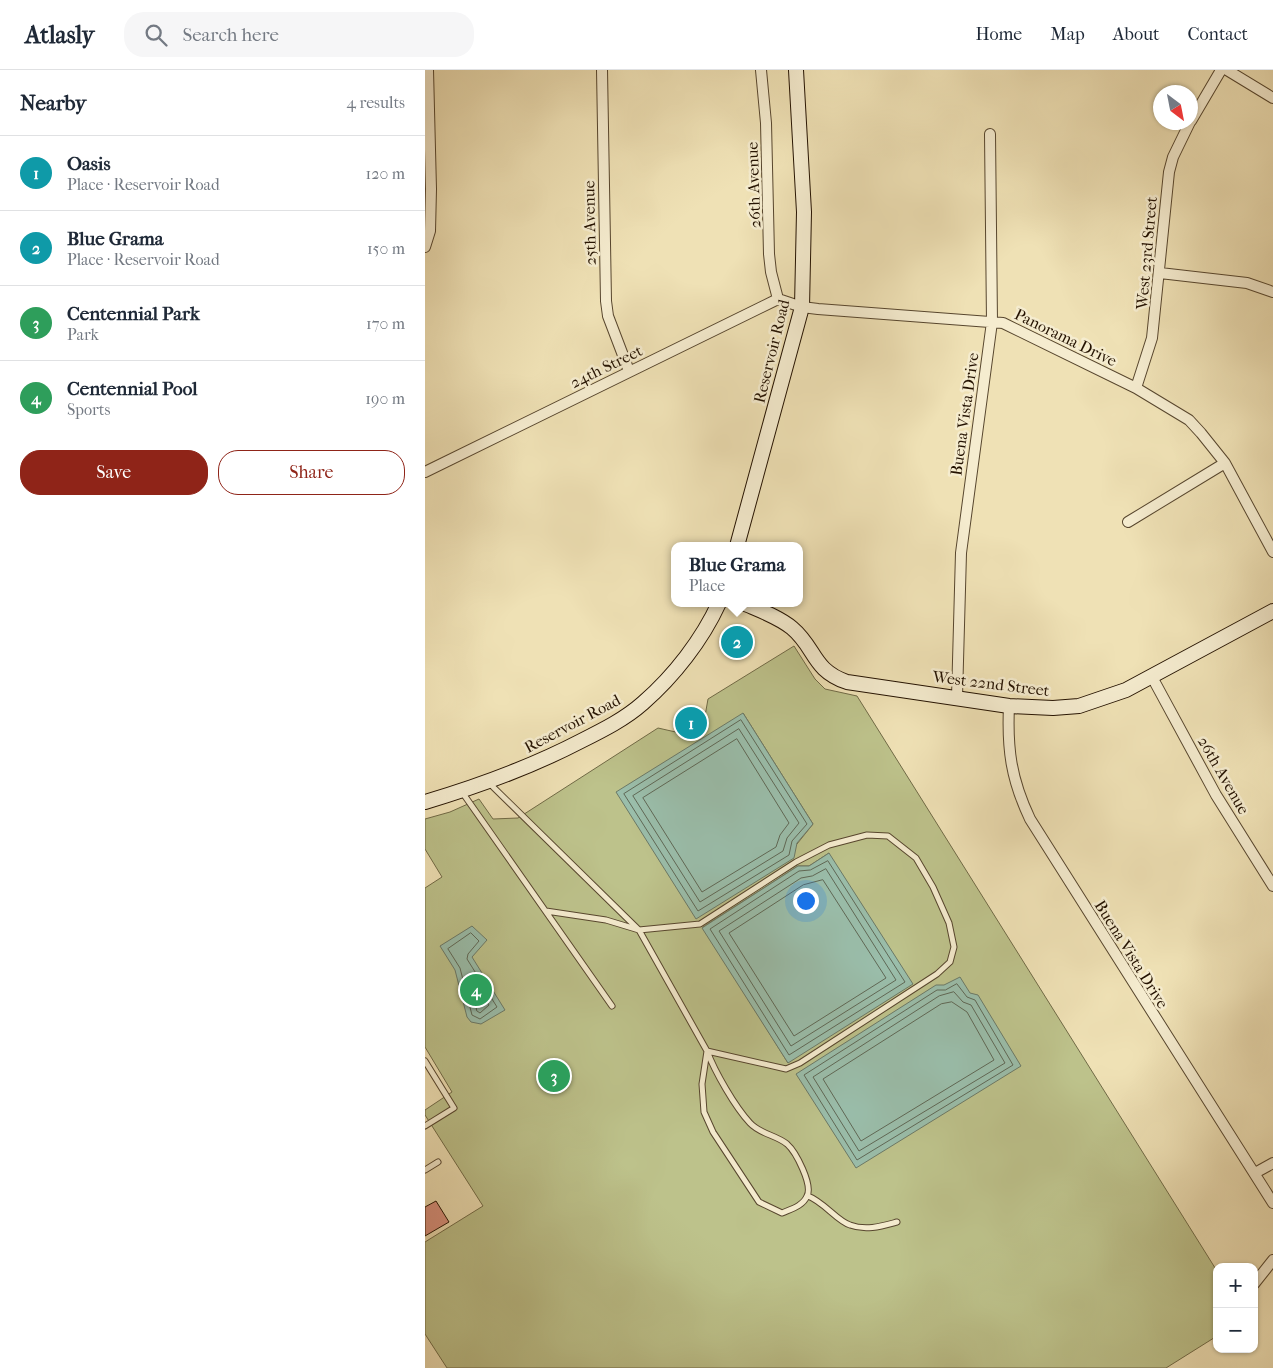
<!DOCTYPE html>
<meta charset="utf-8">
<style>
body{margin:0;font-family:"IM FELL French Canon",serif;background:#f6f6f7;color:#1f2937}
.controls{position:absolute;right:15px;bottom:15px;display:grid;overflow:hidden;border-radius:10px;box-shadow:0 1px 4px #0004}
.controls button{width:45px;height:45px;display:grid;place-items:center;padding:0;border:0;border-bottom:1px solid #e0e1e3;background:#fff;color:#1f2937;font:25px sans-serif}
.compass{position:absolute;left:728px;top:15px;width:45px;height:45px;border-radius:50%;background:#fff;box-shadow:0 1px 4px #0004;rotate:148deg}
.you{position:absolute;left:380px;top:830px;width:18px;height:18px;margin:-12px;border:4px solid #fff;border-radius:50%;background:#1a73e8;box-shadow:0 0 0 8px #1a73e833}
.badge{display:grid;place-items:center;width:32px;height:32px;border-radius:50%;background:#8f2418;color:#fff;font-size:16px;font-weight:700}
.pin{position:absolute;translate:-50% -50%;border:2px solid #fff;box-shadow:0 1px 5px #0006}
.popup{position:absolute;left:246px;top:472px;width:132px;height:65px;box-sizing:border-box;display:grid;place-content:center;border-radius:10px;background:#fff;filter:drop-shadow(0 1px 4px #0005);font-size:16px;white-space:nowrap;color:#747a83}
.popup b{font-size:19px;color:#1f2937}
.popup::after{content:'';position:absolute;left:50%;top:100%;margin-left:-10px;border:10px solid transparent;border-top-color:#fff}
.list{margin:0;padding:0;list-style:none}
h2{display:flex;justify-content:space-between;align-items:center;height:65px;margin:0;padding:0 20px;font-size:21px}
h2 small{font-size:16px;font-weight:400;color:#747a83}
.list li{display:grid;grid-template-columns:32px 1fr auto;gap:15px;align-items:center;box-sizing:border-box;height:75px;padding:0 20px;border-top:1px solid #e0e1e3}
.list b{display:block;font-size:19px;white-space:nowrap}
.list p{margin:0;font-size:16px;white-space:nowrap;color:#747a83}
.list em{font-size:16px;font-style:normal;color:#747a83}
.actions{display:flex;gap:10px;padding:15px 20px}
.actions a{flex:1;padding:11px 0;border:1px solid #8f2418;border-radius:20px;text-align:center;font-size:18px;color:#8f2418}
.actions .main{background:#8f2418;color:#fff}
.icon{flex:none;width:28px;height:28px;fill:none;stroke:currentColor;stroke-width:2;stroke-linecap:round;stroke-linejoin:round}
.map{position:relative;flex:none;width:848px;height:1298px;overflow:hidden}
header{display:flex;align-items:center;gap:30px;box-sizing:border-box;height:70px;padding:0 25px;background:#fff;border-bottom:1px solid #e0e1e3}
header strong{font-size:24px}
nav{display:flex;gap:28px;margin-inline-start:auto;font-size:18px}
.search{width:350px;height:45px;background:#f6f6f7;display:flex;align-items:center;gap:12px;box-sizing:border-box;padding:0 18px;border-radius:20px;color:#747a83;font-size:19px}
main{display:flex}
aside{flex:1;background:#fff}
.map>svg:first-child{display:block}
.green{fill:#bdc28b;stroke:#706a46;fill-rule:evenodd}
.water{fill:#9abeab;stroke:#6b7967}
.lines{fill:none;stroke-linecap:round;stroke-linejoin:round}
.shore{stroke:#5f6856;stroke-width:1}
.building{fill:#db927f;stroke:#241201}
.lane-casing{stroke:#57462e;stroke-width:7}
.street-casing{stroke:#57462e;stroke-width:12}
.secondary-casing{stroke:#241201;stroke-width:16}
.lane{stroke:#f5eccf;stroke-width:5}
.street{stroke:#f5eccf;stroke-width:10}
.secondary{stroke:#f5eccf;stroke-width:14}
.labels{text-anchor:middle;stroke-width:5;stroke-linejoin:round;paint-order:stroke}
.street-label{font-size:16px;fill:#241201;stroke:#f5eccf}
</style>
<header>
<strong>Atlasly</strong>
<div class="search"><svg class="icon" aria-label="search" viewBox="0 0 24 24"><circle cx="10" cy="10" r="6"/><path d="M15 15l6 6"/></svg>Search here</div>
<nav><a>Home</a><a>Map</a><a>About</a><a>Contact</a></nav>
</header>
<main>
<aside>
<h2>Nearby<small>4 results</small></h2>
<ul class="list">
<li><span class="badge" style="background:#0f9aa8">1</span><div><b>Oasis</b><p>Place · Reservoir Road</p></div><em>120 m</em></li>
<li><span class="badge" style="background:#0f9aa8">2</span><div><b>Blue Grama</b><p>Place · Reservoir Road</p></div><em>150 m</em></li>
<li><span class="badge" style="background:#2e9e5b">3</span><div><b>Centennial Park</b><p>Park</p></div><em>170 m</em></li>
<li><span class="badge" style="background:#2e9e5b">4</span><div><b>Centennial Pool</b><p>Sports</p></div><em>190 m</em></li>
</ul>
<div class="actions"><a class="main">Save</a><a>Share</a></div>
</aside>
<div class="map">
<svg width="848" height="1298" viewBox="0 0 848 1298">
<rect width="100%" height="100%" fill="#efe1b5"/>
<filter id="stains"><feTurbulence type="fractalNoise" baseFrequency=".004" numOctaves="4"/><feColorMatrix values="0 0 0 0 .2 0 0 0 0 .09 0 0 0 0 .02 0 0 0 .5 -.17"/></filter>
<radialGradient id="worn" r=".72"><stop offset=".6" stop-color="#630" stop-opacity="0"/><stop offset="1" stop-color="#630" stop-opacity=".3"/></radialGradient>
<path class="green" d="M369 576 390 609 400 619 432 626 792 1201V1266L741 1298H22L0 1264V1172L58 1136 0 1045V1040L27 1022 0 977V818L17 807 0 779V749L25 742 54 729 68 749 93 748 233 658 255 663 280 646 283 629ZM318 643 388 754 372 774ZM404 783 363 993 278 857 373 796H384Z"/>
<path class="water" d="M318 643 388 754 372 773 369 788 271 849 191 722Z
M404 783 488 914 363 993 277 858 373 796H384Z
M47 856 62 870 47 887 80 940 56 954 46 952 42 947 30 900 15 876Z
M535 907 545 923 553 925 596 996 431 1098 371 1004 511 915H519Z"/>
<g class="lines">
<path class="shore" d="M316 650 382 754 367 771 364 785 273 841 199 724Z
M314 659 374 753 362 768 358 781 275 832 208 726Z
M312 669 364 753 355 765 351 777 277 822 218 728Z
M403 791 480 912 364 985 285 859 374 801 385 800Z
M401 799 471 910 366 976 294 861 376 808 387 806Z
M398 810 461 908 369 966 304 863 378 815Z
M46 863 54 871 43 884 42 889 72 937 55 949 47 945 35 898 23 879Z
M47 913H50L64 935 55 943 52 941Z
M532 914 542 927 550 930 588 995 432 1090 379 1005 512 920H520Z
M529 922 538 932 546 935 580 993 434 1081 388 1007 514 926Z
M527 932 542 942 569 990 436 1071 398 1009 516 934Z"/>
</g>
<path class="building" d="M11 1131 24 1152 0 1166V1137Z"/>
<g class="lines">
<g class="lane-casing">
<path id="lane" d="M64 713 214 860 282 981 361 999 375 993 512 904 525 892 529 877 524 853 508 817 491 788 463 766 442 765 404 775 371 792 275 854 214 860 181 850 121 841
M37 722 187 936
M282 981C290 1002 310 1037 325 1053 335 1064 351 1065 362 1074 371 1082 388 1115 382 1126 378 1136 366 1139 357 1143L334 1132 288 1062 279 1042 277 1014Z
M0 991 29 1038 0 1056
M0 1100 13 1092
M383 1126C399 1132 412 1151 425 1155 441 1161 457 1156 472 1152"/>
</g>
<g class="street-casing">
<path id="street" d="M177 0 181 231 183 246 204 301
M336 0 341 53 344 184 346 202 353 229
M802 0 848 28
M766 51 796 0
M0 177 5 161 6 119 3 0
M735 203 822 213 848 222
M711 318 727 268 744 102 748 87 765 52
M0 402 353 229 377 237 393 239 578 253 711 318 764 350 776 363 800 393 848 482
M703 452 800 393
M727 607 791 725 848 816
M532 627 536 483 567 252 565 64
M584 636C582 679 586 709 605 749L848 1133
M830 1103 848 1093
M829 1214 848 1190"/>
</g>
<g class="secondary-casing">
<path id="secondary" d="M312 476 377 237 379 142 371 0
M318 533C334 540 354 547 367 558 391 578 387 600 422 612L584 636 628 638 654 636 701 620 848 541
M0 732C54 716 106 697 156 671 178 660 200 649 218 633 249 606 277 570 294 533"/>
</g>
<use href="#lane" class="lane"/>
<use href="#street" class="street"/>
<use href="#secondary" class="secondary"/>
</g>
<g class="labels">
<g class="street-label">
<text transform="translate(328 115) rotate(-92)" y="6">26th Avenue</text>
<text transform="translate(164 153) rotate(-91)" y="6">25th Avenue</text>
<text transform="translate(721 183) rotate(-85)" y="6">West 23rd Street</text>
<text transform="translate(641 267) rotate(26)" y="6">Panorama Drive</text>
<text transform="translate(346 281) rotate(-76)" y="6">Reservoir Road</text>
<text transform="translate(181 296) rotate(-26)" y="6">24th Street</text>
<text transform="translate(539 344) rotate(-82)" y="6">Buena Vista Drive</text>
<text transform="translate(566 613) rotate(7)" y="6">West 22nd Street</text>
<text transform="translate(147 653) rotate(-28)" y="6">Reservoir Road</text>
<text transform="translate(799 705) rotate(60)" y="6">26th Avenue</text>
<text transform="translate(707 884) rotate(58)" y="6">Buena Vista Drive</text>
</g>
</g>
<rect width="100%" height="100%" filter="url(#stains)"/>
<rect width="100%" height="100%" fill="url(#worn)"/>
</svg>
<div class="controls">
<button>+</button>
<button>−</button>
</div>
<svg class="compass" viewBox="-18 -18 36 36"><path d="M0-13l5 13h-10z" fill="#e53935"/><path d="M0 13l5-13h-10z" fill="#747a83"/></svg>
<div class="you"></div>
<div class="pin badge" style="left:266px;top:653px;background:#0f9aa8">1</div>
<div class="pin badge" style="left:312px;top:572px;background:#0f9aa8">2</div>
<div class="popup"><b>Blue Grama</b>Place</div>
<div class="pin badge" style="left:129px;top:1006px;background:#2e9e5b">3</div>
<div class="pin badge" style="left:51px;top:920px;background:#2e9e5b">4</div>
</div>
</main>
